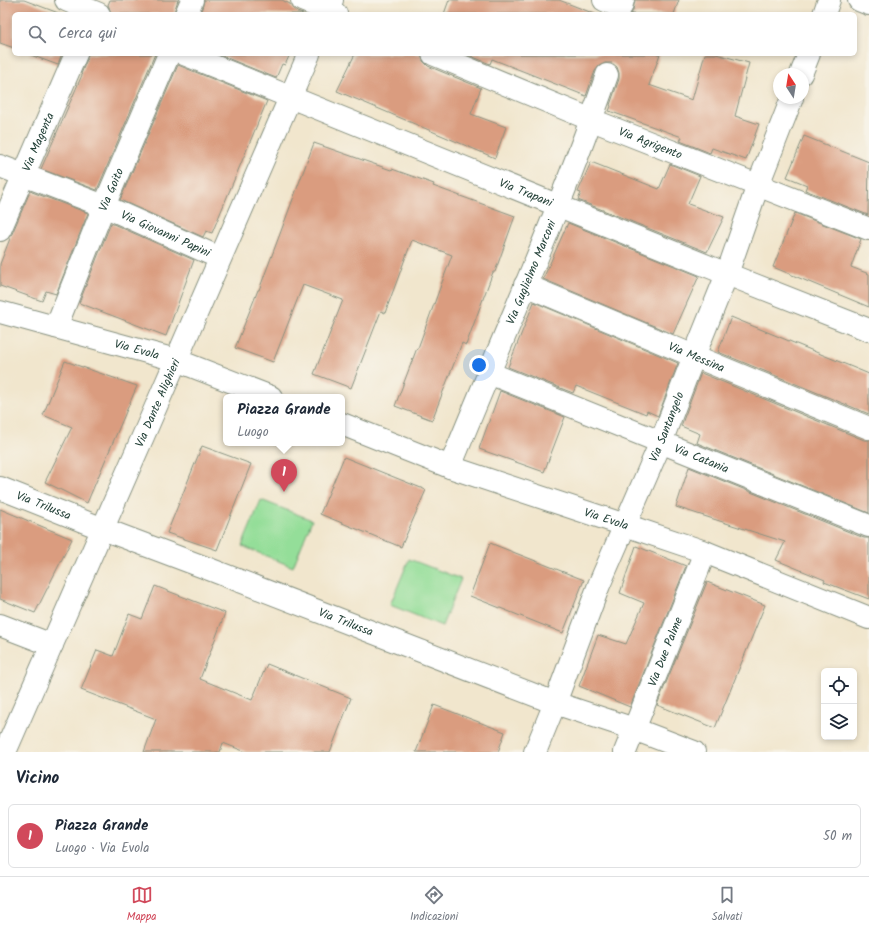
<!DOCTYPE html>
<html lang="it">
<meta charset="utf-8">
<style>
body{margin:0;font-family:Kalam,sans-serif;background:#f2f2f3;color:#1f2937}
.controls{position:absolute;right:12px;bottom:12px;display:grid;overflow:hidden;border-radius:6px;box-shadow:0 2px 6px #0003}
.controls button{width:36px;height:36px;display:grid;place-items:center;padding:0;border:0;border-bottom:1px solid #e0e1e3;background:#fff;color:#1f2937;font:20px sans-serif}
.compass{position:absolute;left:773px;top:68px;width:36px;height:36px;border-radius:50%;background:#fff;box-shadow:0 2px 6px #0003;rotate:348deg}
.you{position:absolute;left:479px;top:365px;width:14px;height:14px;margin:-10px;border:3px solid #fff;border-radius:50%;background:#1a73e8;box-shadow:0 0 0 6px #1a73e833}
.badge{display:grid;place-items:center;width:26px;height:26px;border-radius:50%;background:#d1495b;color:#fff;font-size:13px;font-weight:700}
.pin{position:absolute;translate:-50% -33px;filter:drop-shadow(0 1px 2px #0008)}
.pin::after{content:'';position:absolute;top:21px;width:14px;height:12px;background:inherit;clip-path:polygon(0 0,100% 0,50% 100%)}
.popup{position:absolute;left:223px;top:394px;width:122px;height:52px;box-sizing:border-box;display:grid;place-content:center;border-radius:6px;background:#fff;filter:drop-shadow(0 1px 3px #0005);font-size:13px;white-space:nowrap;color:#747a83}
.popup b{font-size:15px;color:#1f2937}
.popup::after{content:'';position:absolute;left:50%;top:100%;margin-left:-8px;border:8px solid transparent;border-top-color:#fff}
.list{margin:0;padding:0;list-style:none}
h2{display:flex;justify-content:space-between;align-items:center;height:52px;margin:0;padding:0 16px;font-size:17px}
h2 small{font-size:13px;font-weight:400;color:#747a83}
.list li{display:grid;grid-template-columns:26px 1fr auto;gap:12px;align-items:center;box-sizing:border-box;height:64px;margin:0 8px 8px;padding:0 8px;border:1px solid #e0e1e3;border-radius:6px}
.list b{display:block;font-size:15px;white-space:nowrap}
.list p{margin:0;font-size:13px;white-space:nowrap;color:#747a83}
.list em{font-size:13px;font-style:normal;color:#747a83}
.icon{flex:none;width:22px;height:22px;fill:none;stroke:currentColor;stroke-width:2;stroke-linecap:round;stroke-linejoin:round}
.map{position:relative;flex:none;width:869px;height:752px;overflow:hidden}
.search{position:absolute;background:#fff;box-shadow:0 2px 6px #0003;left:12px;right:12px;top:12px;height:44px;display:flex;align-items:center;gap:10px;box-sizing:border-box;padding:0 14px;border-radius:6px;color:#747a83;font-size:15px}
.sheet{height:124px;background:#fff}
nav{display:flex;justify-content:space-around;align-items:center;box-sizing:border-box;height:56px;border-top:1px solid #e0e1e3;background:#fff;font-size:11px;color:#747a83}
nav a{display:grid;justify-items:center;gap:2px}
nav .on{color:#d1495b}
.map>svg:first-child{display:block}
.green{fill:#94de99;stroke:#5a8e66}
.building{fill:#da9c7f}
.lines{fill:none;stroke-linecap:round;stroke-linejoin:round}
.minor-casing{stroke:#889280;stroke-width:24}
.tertiary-casing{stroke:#889280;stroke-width:24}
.minor{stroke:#fff;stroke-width:22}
.tertiary{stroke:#fff;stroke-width:22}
.labels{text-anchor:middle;stroke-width:3;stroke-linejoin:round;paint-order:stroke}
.street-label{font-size:12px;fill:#1f3d34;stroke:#f7f3e8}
</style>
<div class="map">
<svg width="869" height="752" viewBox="0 0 869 752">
<rect width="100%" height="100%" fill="#f7f3e8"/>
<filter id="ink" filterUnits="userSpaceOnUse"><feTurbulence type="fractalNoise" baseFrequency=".025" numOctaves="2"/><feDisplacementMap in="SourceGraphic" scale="8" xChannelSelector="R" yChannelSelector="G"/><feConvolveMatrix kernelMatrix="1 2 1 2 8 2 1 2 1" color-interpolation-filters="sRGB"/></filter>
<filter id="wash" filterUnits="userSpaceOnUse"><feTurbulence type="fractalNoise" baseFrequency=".012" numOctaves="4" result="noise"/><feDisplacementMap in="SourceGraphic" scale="16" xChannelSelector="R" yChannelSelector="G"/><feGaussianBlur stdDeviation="0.9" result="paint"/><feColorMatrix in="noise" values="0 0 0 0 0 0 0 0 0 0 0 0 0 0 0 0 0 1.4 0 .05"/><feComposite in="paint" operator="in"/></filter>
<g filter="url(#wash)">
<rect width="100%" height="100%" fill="#f1e6cd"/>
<path class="green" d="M261 500 312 520 293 567 242 546Z
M409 559 461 579 442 626 390 605Z"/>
<g id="blocks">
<path class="building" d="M0 0H24L61 14H14V48L0 43Z
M110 0H178L175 9 174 14H111L109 7 108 5Z
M204 0H282L290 4 292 8 297 12 303 14H200L203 5Z
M449 0H559L595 14H444Z
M635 0H679L674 14H631L633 10Z
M28 54H62L58 65Z
M88 54H155L97 190 41 169 82 75 81 74 87 59Z
M217 54H290L285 65 282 64 276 78Z
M355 54H421L423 61 428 66 481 88 471 114 506 127 495 158 337 91Z
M466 54H660L649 85 692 100 705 54H716L749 63 735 116 759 124 746 160 712 148 710 153 680 141 682 137 609 111 611 106 610 105 619 79V73L617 67 612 63H605L599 66 595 71 586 96 492 59 490 64Z
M178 65 267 101 212 233 206 231 203 237 120 200Z
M804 136 869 162 868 215 805 190 807 185 787 177Z
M314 143 391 170 392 169 434 184 433 186 515 216 495 272H493L466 345 462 343 432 420 395 406 417 348H418L452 255 412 240 385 313 381 311 351 388 314 374 343 300 303 285 273 362 235 348 258 290H259Z
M591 162 659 189 670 164 700 176 688 204 724 217 707 252 578 200 581 193 578 192Z
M32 192 88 213 56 294 46 291 42 301 0 286V264L11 236 29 194H30Z
M795 213 861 239 851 267 869 274V307L773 267Z
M111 223 194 260 166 336 79 303Z
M568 223 699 276 673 334 543 279Z
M534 302 678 363 658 416 647 411 646 414 576 386 573 393 508 367Z
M731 317 869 374V414L718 352Z
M65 361 137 386 87 503 45 482 72 427 43 415Z
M701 373 864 440H869V513L697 443 700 434 681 426Z
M500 391 565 417 544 472 479 449Z
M202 446 251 464 217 550 167 533Z
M344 457 426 490 401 547 320 514Z
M689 467 864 538H869V599L824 582 825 580 776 560 785 542 676 507Z
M0 509 72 539 35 613 0 599Z
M490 543 584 580 563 633 470 596Z
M636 546 686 566 630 707 579 686 598 635 626 644 644 603 620 593Z
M707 582 765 605 715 728 657 705Z
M155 586 225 613 200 679 252 700 267 664 351 698 330 752H246L223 743 220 752H144L156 719 81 690 97 650 113 656 129 614 142 619Z
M434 705 505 732 498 752H416Z"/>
</g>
</g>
<g filter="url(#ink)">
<use href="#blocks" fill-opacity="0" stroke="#889280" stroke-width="1"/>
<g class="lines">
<g class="minor-casing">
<g id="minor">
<path d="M66 0 99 14"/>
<path d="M302 0 336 14"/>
<path d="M604 0 621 7 623 0"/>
<path d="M859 0 869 4"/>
<path d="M186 14 192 0"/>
<path d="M824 14 829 0"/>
<path id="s1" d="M184 54 727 274 869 330"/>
<path id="s2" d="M433 54 592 120 869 229"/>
<path d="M801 74 809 54"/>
<path id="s3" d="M0 166 104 206 220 258"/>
<path id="s4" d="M0 230 76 54"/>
<path id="s5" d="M525 285 694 356 869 428"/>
<path id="s6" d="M0 312 176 360 271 397"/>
<path id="s7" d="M56 327 104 206 169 54"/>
<path id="s8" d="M489 373 869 526"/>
<path id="s9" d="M342 424 450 467 625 525 705 552 869 618"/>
<path id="s10" d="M450 467C503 337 561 208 607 75"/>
<path id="s11" d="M0 488 103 529 209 569 555 703 634 729 694 752"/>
<path d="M0 625 52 645"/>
<path id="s12" d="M535 752 555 703 599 585 661 442 694 356 727 274 758 185 792 98"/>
<path id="s13" d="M625 752 705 552"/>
</g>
</g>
<g class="tertiary-casing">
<g id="tertiary">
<path d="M326 14 332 0"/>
<path id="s14" d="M5 752 148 425 309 54"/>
</g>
</g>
<use href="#minor" class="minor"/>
<use href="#tertiary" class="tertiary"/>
</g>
</g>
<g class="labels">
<g class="street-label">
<text dy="4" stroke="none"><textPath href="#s4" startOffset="96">Via Magenta</textPath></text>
<text dy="4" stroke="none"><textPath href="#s2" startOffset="235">Via Agrigento</textPath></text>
<text dy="4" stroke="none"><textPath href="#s7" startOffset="148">Via Goito</textPath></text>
<text dy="4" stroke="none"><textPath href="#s1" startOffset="369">Via Trapani</textPath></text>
<text dy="4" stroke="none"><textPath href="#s3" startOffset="179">Via Giovanni Papini</textPath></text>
<text dy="4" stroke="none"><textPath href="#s10" startOffset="211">Via Guglielmo Marconi</textPath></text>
<text dy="4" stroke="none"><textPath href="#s6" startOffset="142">Via Evola</textPath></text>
<text dy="4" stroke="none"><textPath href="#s5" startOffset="186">Via Messina</textPath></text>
<text dy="4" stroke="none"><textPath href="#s14" startOffset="381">Via Dante Alighieri</textPath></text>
<text dy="4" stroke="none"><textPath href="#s12" startOffset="351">Via Santangelo</textPath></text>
<text dy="4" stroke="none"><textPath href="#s8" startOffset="229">Via Catania</textPath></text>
<text dy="4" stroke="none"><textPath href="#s11" startOffset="47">Via Trilussa</textPath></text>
<text dy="4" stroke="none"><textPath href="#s9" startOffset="281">Via Evola</textPath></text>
<text dy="4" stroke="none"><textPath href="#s11" startOffset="371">Via Trilussa</textPath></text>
<text dy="4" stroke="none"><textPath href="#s13" startOffset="108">Via Due Palme</textPath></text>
</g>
</g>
</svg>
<div class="controls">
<button><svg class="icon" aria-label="locate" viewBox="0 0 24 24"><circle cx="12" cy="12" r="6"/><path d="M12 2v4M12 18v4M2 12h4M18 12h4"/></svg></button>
<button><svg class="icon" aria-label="layers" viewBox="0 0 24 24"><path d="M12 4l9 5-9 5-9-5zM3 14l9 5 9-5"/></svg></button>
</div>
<svg class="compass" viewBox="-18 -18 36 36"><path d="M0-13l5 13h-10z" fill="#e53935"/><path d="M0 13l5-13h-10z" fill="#747a83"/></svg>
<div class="you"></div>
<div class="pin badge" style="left:284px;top:492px">1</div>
<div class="popup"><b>Piazza Grande</b>Luogo</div>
<div class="search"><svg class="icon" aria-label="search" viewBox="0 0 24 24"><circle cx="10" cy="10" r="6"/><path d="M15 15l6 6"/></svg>Cerca qui</div>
</div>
<section class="sheet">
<h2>Vicino<small></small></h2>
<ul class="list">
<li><span class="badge">1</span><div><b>Piazza Grande</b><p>Luogo · Via Evola</p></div><em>50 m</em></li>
</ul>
</section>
<nav>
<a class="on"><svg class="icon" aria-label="map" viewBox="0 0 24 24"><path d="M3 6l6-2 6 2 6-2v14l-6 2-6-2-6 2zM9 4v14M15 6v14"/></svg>Mappa</a>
<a><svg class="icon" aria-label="directions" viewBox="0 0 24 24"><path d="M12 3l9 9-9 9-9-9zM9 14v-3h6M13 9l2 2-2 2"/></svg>Indicazioni</a>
<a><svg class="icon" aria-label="saved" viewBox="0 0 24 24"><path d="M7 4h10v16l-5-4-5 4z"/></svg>Salvati</a>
</nav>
